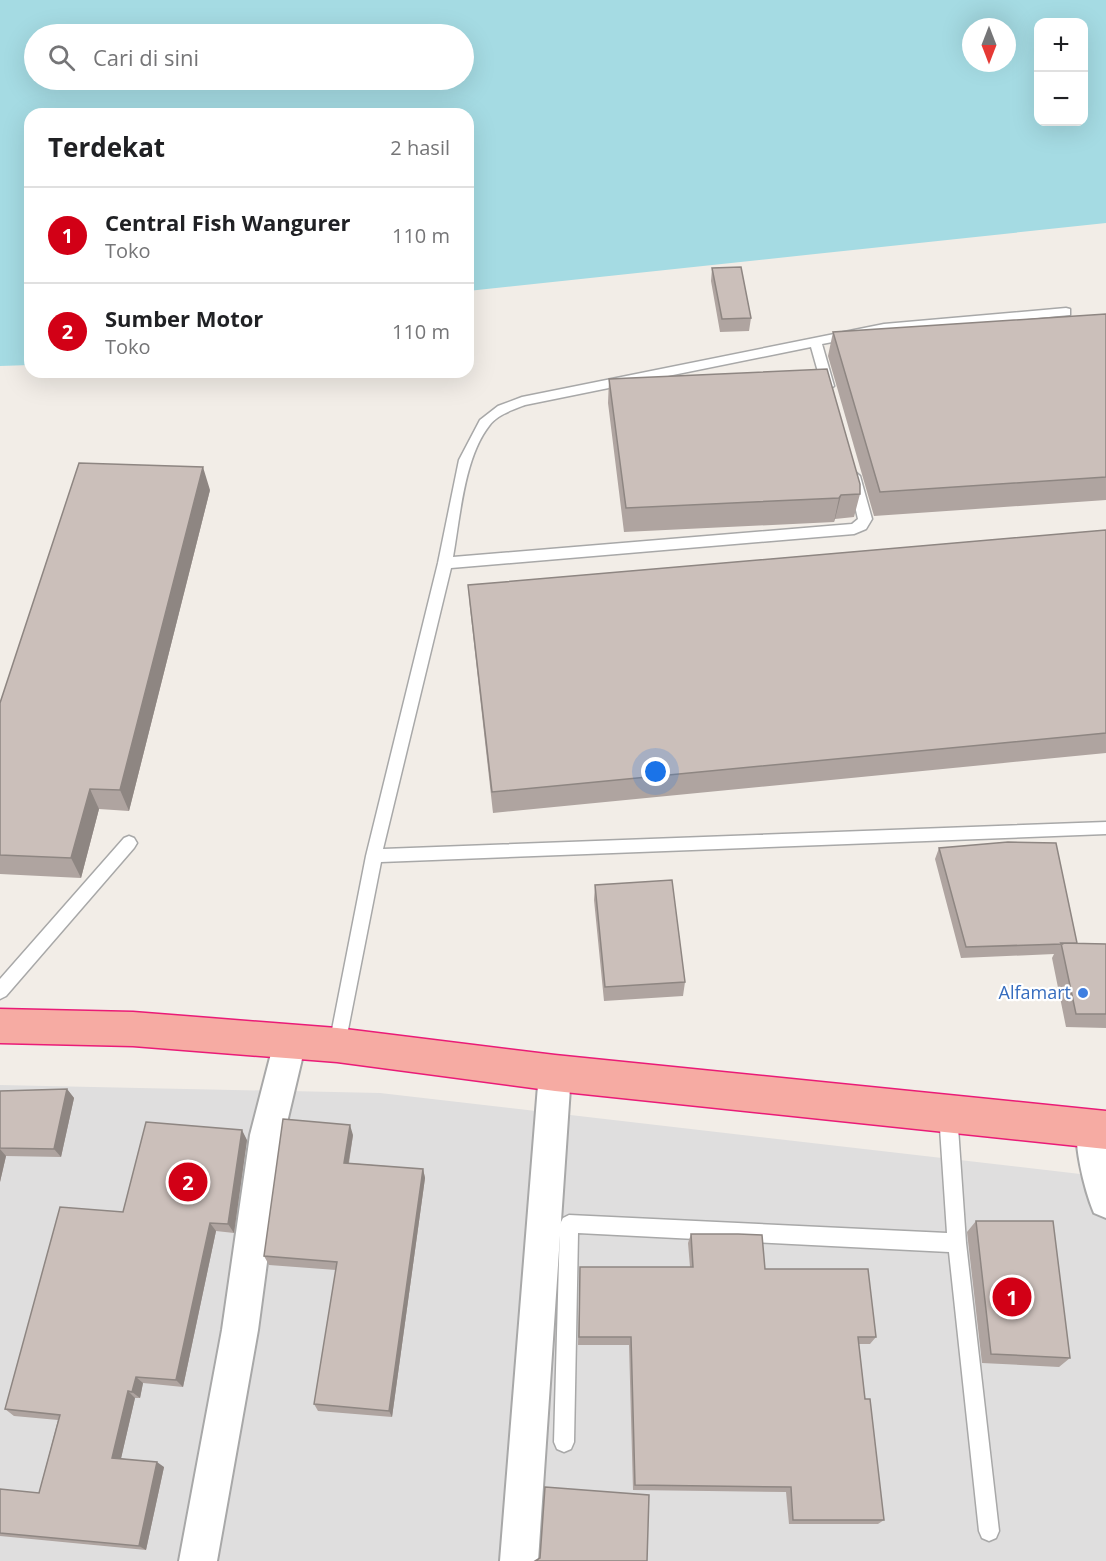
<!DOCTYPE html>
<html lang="id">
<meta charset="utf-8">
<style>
body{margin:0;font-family:"Open Sans",sans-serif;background:#f2f2f2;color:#202124}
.controls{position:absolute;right:18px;top:18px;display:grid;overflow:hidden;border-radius:12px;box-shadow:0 6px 24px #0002}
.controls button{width:54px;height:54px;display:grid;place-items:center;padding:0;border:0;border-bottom:2px solid #e0e0e0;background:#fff;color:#202124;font:30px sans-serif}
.compass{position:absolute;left:962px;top:18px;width:54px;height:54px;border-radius:50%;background:#fff;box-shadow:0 6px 24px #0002;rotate:180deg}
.you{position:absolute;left:656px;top:772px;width:21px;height:21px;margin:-15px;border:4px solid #fff;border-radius:50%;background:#1a73e8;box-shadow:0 0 0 9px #1a73e833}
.badge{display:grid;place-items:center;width:39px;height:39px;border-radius:50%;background:#d20016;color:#fff;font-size:20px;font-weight:700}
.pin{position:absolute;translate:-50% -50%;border:3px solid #fff;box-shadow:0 2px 6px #0006}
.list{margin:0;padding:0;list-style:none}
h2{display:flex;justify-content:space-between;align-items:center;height:78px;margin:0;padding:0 24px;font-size:26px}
h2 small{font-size:20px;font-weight:400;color:#757577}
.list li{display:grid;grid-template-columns:39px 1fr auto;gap:18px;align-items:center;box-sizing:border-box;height:96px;padding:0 24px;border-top:2px solid #e0e0e0}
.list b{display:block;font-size:22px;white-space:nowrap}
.list p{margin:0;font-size:20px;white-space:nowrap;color:#757577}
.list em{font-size:20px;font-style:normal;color:#757577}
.icon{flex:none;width:33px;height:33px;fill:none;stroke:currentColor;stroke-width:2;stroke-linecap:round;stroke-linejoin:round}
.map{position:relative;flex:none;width:1106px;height:1561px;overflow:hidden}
.search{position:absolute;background:#fff;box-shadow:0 6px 24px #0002;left:24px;top:24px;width:450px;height:66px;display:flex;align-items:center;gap:15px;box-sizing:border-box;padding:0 21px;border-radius:33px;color:#757577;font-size:22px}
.panel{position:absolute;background:#fff;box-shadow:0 6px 24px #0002;left:24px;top:108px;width:450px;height:270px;border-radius:18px}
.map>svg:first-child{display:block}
.residential{fill:#dfdede}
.water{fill:#a5dbe3;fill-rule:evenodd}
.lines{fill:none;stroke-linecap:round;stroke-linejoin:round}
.service-casing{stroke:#a8a8a8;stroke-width:3}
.minor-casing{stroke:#a8a8a8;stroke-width:4}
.trunk-casing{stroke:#ea1b77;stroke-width:3}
.service{fill:#fff;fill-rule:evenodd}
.minor{fill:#fff;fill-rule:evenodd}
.trunk{fill:#f6aba3;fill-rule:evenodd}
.wall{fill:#afa4a0}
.shaded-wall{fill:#8e8682}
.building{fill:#cbbfba;stroke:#8e8682;stroke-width:1.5}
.shop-dot{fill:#3f7fe0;stroke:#fff;stroke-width:2}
.labels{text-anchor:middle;stroke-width:4.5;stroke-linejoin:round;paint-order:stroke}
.shop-label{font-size:18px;fill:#366cbe;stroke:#fff;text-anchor:end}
</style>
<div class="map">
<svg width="1106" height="1561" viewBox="0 0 1106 1561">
<rect width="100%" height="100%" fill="#f2ede7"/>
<path class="residential" d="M0 1085 380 1093 1106 1177V1561H0Z"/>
<path class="water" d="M0 0H1106V223L468 291V114H30V365L0 366ZM1038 22H1084V122H1038ZM971 27H1007V63H971ZM34 34H464V80H34Z"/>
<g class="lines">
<g class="service-casing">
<path id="service" d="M1066 308 1070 309V315L884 332 822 344 834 386 828 390 822 386 811 347 525 405C512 410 497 415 489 426 464 458 460 518 453 557L852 524 858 519 848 476 854 471 860 476 872 519 866 529 854 534 451 568 383 849 1106 822V834L381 862 345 1045 343 1051 337 1053 331 1051 329 1045 366 856 438 563 459 460 480 420 498 406 522 397 884 324Z
M129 836 134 838 137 843 134 848 6 996 0 999V979L124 838Z
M948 1105 954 1107 957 1113 966 1243 999 1531 996 1538 989 1541 982 1538 979 1531 949 1252 578 1233 574 1442 571 1449 564 1452 557 1449 554 1442 560 1224 563 1218 569 1215 947 1233 939 1113 942 1107Z"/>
</g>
<g class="minor-casing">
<path id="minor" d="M290 1027 301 1031 306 1042 284 1135 258 1330 217 1561H179L222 1330 250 1135 274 1042 279 1031Z
M555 1058 566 1062 571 1073 538 1561H500L539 1073 544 1062Z
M1091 1113 1103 1118 1106 1125V1218L1094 1213C1085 1192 1071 1138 1079 1118Z"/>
</g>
<g class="trunk-casing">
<path id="trunk" d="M0 1009 133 1012 337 1028 555 1055 1106 1111V1149L555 1091 337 1062 133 1046 0 1043Z"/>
</g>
<use href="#service" class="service"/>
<use href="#minor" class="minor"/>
<use href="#trunk" class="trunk"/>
</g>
<path class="wall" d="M712 268 751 318 749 331 720 332 711 281Z
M1106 314V500L874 516 828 356 833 332Z
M609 379 860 494 854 517 835 519 834 522 624 532 608 403Z
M210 490 129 811 99 809 81 878 0 874V703Z
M1106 530V753L493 813 470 608 468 585Z
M939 848 1077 943 1106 944V1028L1066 1027 1052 958 1054 954 961 958 935 859Z
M595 885 685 982 683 996 604 1001 594 900Z
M67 1089 74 1098 61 1157 6 1156 0 1182V1091Z
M353 1135 349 1163 423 1169 425 1178 392 1417 318 1411 314 1404 336 1270 269 1265 264 1256Z
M247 1140 234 1233 216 1231 183 1387 143 1383 140 1398H135L121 1458 164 1467 146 1550 0 1536V1489L39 1493 58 1420 14 1416 5 1409 123 1212Z
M976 1221 1070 1358 1059 1367 982 1363 967 1232Z
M691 1234 765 1269 876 1337 870 1344H859L865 1399 884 1520 878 1524H789L786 1492 633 1490 629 1345H578L580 1267H690L688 1243Z"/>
<path class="shaded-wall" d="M203 467 210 490 129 811 120 790Z
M841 495 835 519 834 522 839 498Z
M90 789 99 809 81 878 71 858Z
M67 1089 74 1098 61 1157 54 1149Z
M350 1125 353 1135 347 1172 344 1163Z
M242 1130 247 1140 234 1233 228 1224Z
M0 1149 6 1156 0 1182Z
M423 1169 425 1178 392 1417 389 1411Z
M210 1223 216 1231 183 1387 176 1380Z
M136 1377 143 1383 140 1398 132 1392Z
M128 1391 135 1398 120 1463 112 1458Z
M157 1462 164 1467 146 1550 139 1546Z"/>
<path class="building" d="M741 267 751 318 722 319 712 268Z
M1106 314V477L880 492 833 332Z
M827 369 860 484V494L841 495 839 498 626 508 609 379Z
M79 463 203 467 120 790 90 789 71 858 0 855V703Z
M1106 530V733L492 792 468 585Z
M1008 842 1056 843 1077 943H1061L1062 944 966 947 939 848Z
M672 880 685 982 605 987 595 885Z
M1061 943 1106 944V1014H1076Z
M67 1089 54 1149 0 1148V1091Z
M283 1119 350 1125 344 1163 423 1169 389 1411 314 1404 337 1262 264 1256Z
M146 1122 242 1130 228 1224 210 1223 176 1380 136 1377 132 1392 128 1391 112 1458 157 1462 139 1546 0 1533V1489L39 1493 60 1415 5 1409 60 1207 123 1212Z
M976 1221H1053L1070 1358 991 1354Z
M691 1234H738L762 1235 765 1269H868L876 1337H858L865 1399H870L884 1520H793L791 1487 635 1485 631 1337H579L580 1267H693Z
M545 1487 649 1495 647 1561H535L540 1558Z"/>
<circle class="shop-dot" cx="1083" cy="993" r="6"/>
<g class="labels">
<g class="shop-label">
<text x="1071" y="999">Alfamart</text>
</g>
</g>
</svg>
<div class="controls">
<button>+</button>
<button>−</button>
</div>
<svg class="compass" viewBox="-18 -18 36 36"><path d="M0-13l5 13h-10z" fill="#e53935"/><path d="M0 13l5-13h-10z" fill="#757577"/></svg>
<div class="you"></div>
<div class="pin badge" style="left:1012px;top:1297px">1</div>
<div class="pin badge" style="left:188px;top:1182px">2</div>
<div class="search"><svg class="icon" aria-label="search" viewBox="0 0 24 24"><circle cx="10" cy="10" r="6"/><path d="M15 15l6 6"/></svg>Cari di sini</div>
<section class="panel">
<h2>Terdekat<small>2 hasil</small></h2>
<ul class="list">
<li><span class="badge">1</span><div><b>Central Fish Wangurer</b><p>Toko</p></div><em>110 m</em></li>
<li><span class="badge">2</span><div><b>Sumber Motor</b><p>Toko</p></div><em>110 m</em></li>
</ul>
</section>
</div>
